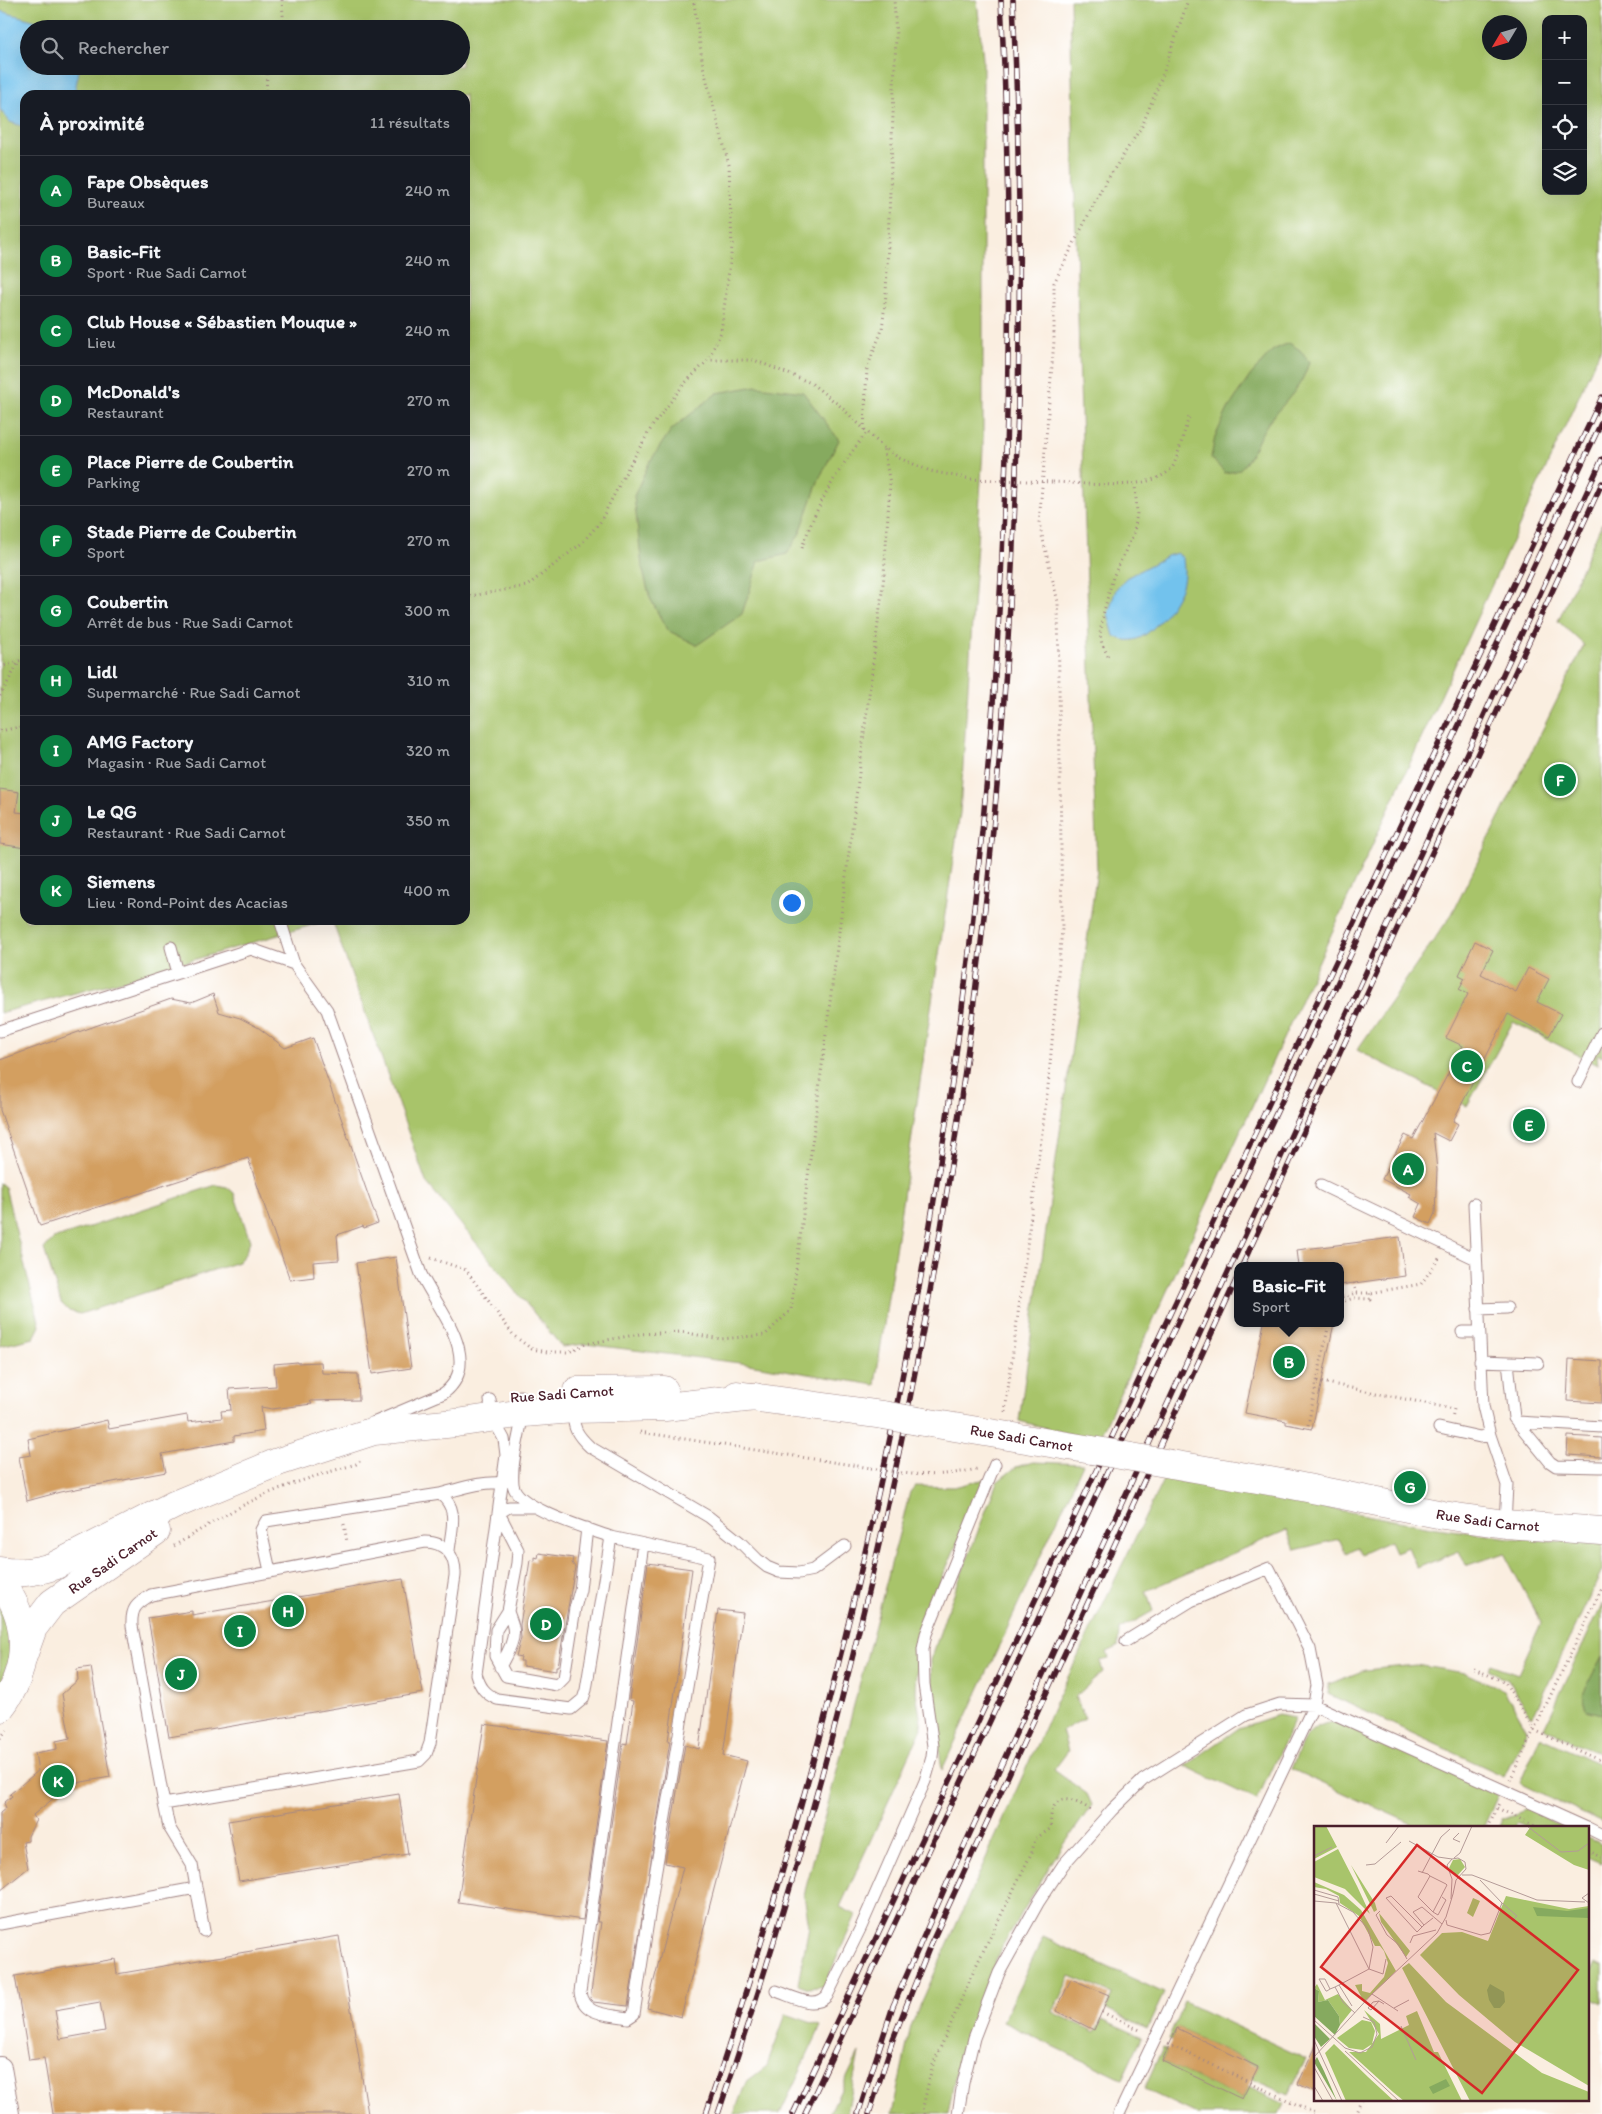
<!DOCTYPE html>
<html lang="fr">
<meta charset="utf-8">
<style>
body{margin:0;font-family:Itim,sans-serif;background:#242831;color:#f1f3f6}
.controls{position:absolute;right:15px;top:15px;display:grid;overflow:hidden;border-radius:10px;box-shadow:0 5px 20px #0002}
.controls button{width:45px;height:45px;display:grid;place-items:center;padding:0;border:0;border-bottom:1px solid #363941;background:#171b24;color:#f1f3f6;font:25px sans-serif}
.compass{position:absolute;left:1482px;top:15px;width:45px;height:45px;border-radius:50%;background:#171b24;box-shadow:0 5px 20px #0002;rotate:232deg}
.you{position:absolute;left:791px;top:902px;width:18px;height:18px;margin:-12px;border:4px solid #fff;border-radius:50%;background:#1a73e8;box-shadow:0 0 0 8px #1a73e833}
.badge{display:grid;place-items:center;width:32px;height:32px;border-radius:50%;background:#0b8043;color:#fff;font-size:16px;font-weight:700}
.pin{position:absolute;translate:-50% -50%;border:2px solid #fff;box-shadow:0 1px 5px #0006}
.popup{position:absolute;left:1234px;top:1262px;width:110px;height:65px;box-sizing:border-box;display:grid;place-content:center;border-radius:10px;background:#171b24;filter:drop-shadow(0 1px 4px #0005);font-size:16px;white-space:nowrap;color:#9ea1a6}
.popup b{font-size:19px;color:#f1f3f6}
.popup::after{content:'';position:absolute;left:50%;top:100%;margin-left:-10px;border:10px solid transparent;border-top-color:#171b24}
.list{margin:0;padding:0;list-style:none}
h2{display:flex;justify-content:space-between;align-items:center;height:65px;margin:0;padding:0 20px;font-size:21px}
h2 small{font-size:16px;font-weight:400;color:#9ea1a6}
.list li{display:grid;grid-template-columns:32px 1fr auto;gap:15px;align-items:center;box-sizing:border-box;height:70px;padding:0 20px;border-top:1px solid #363941}
.list b{display:block;font-size:19px;white-space:nowrap}
.list p{margin:0;font-size:16px;white-space:nowrap;color:#9ea1a6}
.list em{font-size:16px;font-style:normal;color:#9ea1a6}
.icon{flex:none;width:28px;height:28px;fill:none;stroke:currentColor;stroke-width:2;stroke-linecap:round;stroke-linejoin:round}
.map{position:relative;flex:none;width:1602px;height:2114px;overflow:hidden}
.search{position:absolute;background:#171b24;box-shadow:0 5px 20px #0002;left:20px;top:20px;width:450px;height:55px;display:flex;align-items:center;gap:12px;box-sizing:border-box;padding:0 18px;border-radius:28px;color:#9ea1a6;font-size:19px}
.panel{position:absolute;background:#171b24;box-shadow:0 5px 20px #0002;left:20px;top:90px;width:450px;height:835px;border-radius:15px}
.map>svg:first-child{display:block}
.green{fill:#a8c46b;stroke:#79724b;fill-rule:evenodd}
.forest{fill:#86aa5f;stroke:#686445}
.water{fill:#72c2ed;stroke:#5e708c}
.building{fill:#d39f60;fill-rule:evenodd}
.lines{fill:none;stroke-linecap:round;stroke-linejoin:round}
.lane-casing{stroke:#a28686;stroke-width:13}
.street-casing{stroke:#a28686;stroke-width:24}
.secondary-casing{stroke:#a28686;stroke-width:29}
.path{stroke:#a28686;stroke-width:3;stroke-dasharray:1 4;stroke-linecap:butt}
.lane{stroke:#fff;stroke-width:11}
.street{stroke:#fff;stroke-width:22}
.secondary{stroke:#fff;stroke-width:28}
.rail-casing{stroke:#4a1f2b;stroke-width:5.5}
.rail{stroke:#fff;stroke-width:4;stroke-dasharray:11;stroke-linecap:butt}
.secondary-bridge-casing{stroke:#a28686;stroke-width:29;stroke-linecap:butt}
.path-bridge{stroke:#a28686;stroke-width:3;stroke-dasharray:1 4;stroke-linecap:butt}
.secondary-bridge{stroke:#fff;stroke-width:28}
.labels{text-anchor:middle;stroke-width:4;stroke-linejoin:round;paint-order:stroke}
.street-label{font-size:15px;fill:#4a1f2b;stroke:#fff}
.inset-road{fill:none;stroke:#b49b98;stroke-width:1}
.view{fill:#d62828;fill-opacity:0.15;stroke:#d62828;stroke-width:2.5}
.inset-edge{fill:none;stroke:#4a1f2b;stroke-width:2.5}
</style>
<div class="map">
<svg width="1602" height="2114" viewBox="0 0 1602 2114">
<rect width="100%" height="100%" fill="#fff"/>
<filter id="ink" filterUnits="userSpaceOnUse"><feTurbulence type="fractalNoise" baseFrequency=".02" numOctaves="2"/><feDisplacementMap in="SourceGraphic" scale="10" xChannelSelector="R" yChannelSelector="G"/><feConvolveMatrix kernelMatrix="1 2 1 2 8 2 1 2 1" color-interpolation-filters="sRGB"/></filter>
<filter id="wash" filterUnits="userSpaceOnUse"><feTurbulence type="fractalNoise" baseFrequency=".0096" numOctaves="4" result="noise"/><feDisplacementMap in="SourceGraphic" scale="20" xChannelSelector="R" yChannelSelector="G"/><feGaussianBlur stdDeviation="1.12" result="paint"/><feColorMatrix in="noise" values="0 0 0 0 0 0 0 0 0 0 0 0 0 0 0 0 0 1.4 0 .05"/><feComposite in="paint" operator="in"/></filter>
<g filter="url(#wash)">
<rect width="100%" height="100%" fill="#faeee0"/>
<path class="green" d="M0 0H977L983 59V449L960 813 875 1385 748 1364 585 1344 562 1347 426 1182 332 920H465V95H25V920H329L132 978 0 1013ZM29 29H461V66H29Z
M1070 0H1602V346L1098 1441 1019 1421 1097 870 1079 356ZM1546 19H1583V191H1546ZM1490 22H1520V52H1490Z
M1602 523V1056L1597 1054 1598 1065 1513 1022 1467 1106 1357 1050 1452 914 1584 645 1558 621Z
M0 1183 5 1187 40 1326 34 1338 0 1346Z
M216 1185 227 1187 234 1193 250 1241 245 1254 238 1262 80 1314 69 1311 61 1303 44 1249 53 1239Z
M1033 1462 1083 1464 942 1770 932 1700 931 1660 946 1614 997 1482 1016 1467Z
M1164 1478 1437 1528 1511 1538 1602 1544V1571L1532 1718 1508 1679 1488 1670 1491 1664 1518 1674 1541 1623 1504 1553 1466 1566 1459 1551 1417 1568 1408 1547 1395 1552 1390 1541 1361 1554 1357 1547 1346 1553 1339 1539 1295 1550 1287 1530 1146 1591 1153 1611 1119 1630 1118 1647 1107 1652 1109 1659 1100 1661 1103 1672 1075 1697 1085 1718 1062 1731 1068 1751 1054 1770 1087 1794 1092 1805 1054 1859 1001 1948 977 2006 958 2059 948 2114H892L911 2026 1053 1708Z
M985 1479 919 1631 916 1692 922 1728 840 1907 856 1915 824 1986 809 1988 798 1984 809 1926 804 1895 910 1492 915 1486 954 1487Z
M0 1602 6 1614 11 1653 0 1687Z
M1602 1604V1755L1544 1728Z
M1416 1665 1465 1673 1504 1690 1527 1730 1504 1776 1328 1694 1329 1684 1365 1670Z
M1278 1715 1295 1718 1257 1800 1185 1766 1239 1728Z
M1339 1721 1498 1795 1483 1828H1421L1291 1769C1304 1740 1305 1725 1339 1721Z
M1540 1737 1602 1765V1823L1520 1783Z
M1528 1809 1567 1828H1526L1516 1823 1514 1828 1499 1827 1502 1819Z
M1588 1838 1602 1844V1863L1588 1857Z
M1043 1937 1164 1993 1147 2029 1106 2009 1112 1994 1070 1976 1053 2012 1095 2032 1102 2019 1142 2037 1122 2079 1003 2022Z
M1595 1962 1602 1965V2004L1588 1997V1976Z
M1184 2002 1306 2059 1288 2095 1252 2079 1258 2066 1177 2028 1171 2040 1168 2039Z
M786 2014 821 2026 780 2114H734L746 2082 767 2066Z
M1163 2047 1167 2049 1162 2061 1242 2099 1248 2087 1284 2104 1279 2114H1197L1144 2089Z
M859 2053 847 2114H829Z"/>
<path class="forest" d="M1289 343 1300 350 1309 362C1302 390 1281 404 1266 426 1257 440 1252 458 1240 469 1236 472 1230 472 1225 473L1211 458 1215 437 1228 409 1250 376 1273 350Z
M757 386 803 392 839 440 819 479 800 533 787 554 759 561 742 614 697 645 667 630 650 598 642 567 634 496 649 463 671 430 717 393Z
M1602 1656V1714L1586 1710 1582 1695Z"/>
<path class="water" d="M0 11 51 25 55 29H29V66H78L79 71 74 95H25V127L10 122 0 109Z
M1177 553 1183 558C1184 568 1185 576 1182 586 1176 603 1152 637 1133 640 1126 641 1120 639 1114 636L1108 614 1116 589 1126 578 1167 556Z"/>
<g id="blocks">
<path class="building" d="M0 789 19 792 16 812 25 813V848L0 844Z
M1475 941 1493 950 1481 974 1516 992 1528 968 1549 979 1537 1002 1561 1014 1549 1036 1508 1014 1453 1121 1458 1124 1449 1141 1433 1133 1437 1170 1435 1213 1430 1224 1415 1217 1421 1204 1409 1197 1411 1194 1382 1179 1405 1135 1413 1139 1463 1046 1446 1038 1468 994 1459 989 1465 978 1459 975Z
M213 994 219 1012 240 1018 259 1028 285 1048 313 1038 378 1223 364 1228 363 1226 337 1235 339 1260 313 1262 314 1277 290 1280 248 1158 40 1226 0 1110V1060L171 999 191 1003Z
M1400 1237 1405 1276 1340 1285V1266H1299L1297 1250Z
M396 1257 411 1368 372 1374 356 1263Z
M1264 1323H1334L1312 1429 1286 1424V1421L1245 1413Z
M1569 1359 1602 1361V1403L1567 1401Z
M297 1362V1363L321 1362 322 1373 358 1374 359 1400 310 1401 312 1404 272 1409 261 1407 264 1431 234 1436V1441L162 1454 166 1472 60 1492 27 1501 19 1457 31 1455 28 1439 107 1420 109 1429 187 1415 188 1422 222 1418 221 1411 231 1410 229 1389 276 1386 274 1364Z
M1568 1436 1602 1438V1457L1567 1455Z
M539 1553 573 1558 572 1563 575 1567 558 1666H556V1671L523 1666V1661H520L521 1657 516 1656 521 1638 520 1625 530 1560 535 1561V1557L538 1558Z
M648 1563 692 1569 669 1734 668 1741H670L628 2006 593 2002 590 1999 601 1922H597L623 1743 627 1744 633 1701 629 1700Z
M403 1579 423 1693 169 1737 148 1618 192 1611V1615Z
M718 1610 743 1613 723 1755 747 1761 681 2017 647 2008 683 1867 665 1863 685 1745 699 1749Z
M91 1667 110 1777 71 1784 33 1815 36 1820 28 1836V1841L23 1842 28 1868 0 1891V1813L6 1808 4 1803 12 1796 10 1794 38 1771 35 1753 57 1749 56 1741 70 1738 62 1694 78 1680 77 1669Z
M484 1724 608 1741 583 1920 458 1902Z
M399 1794 408 1854 239 1881 228 1821Z
M339 1936 368 2114H53L44 2058 29 2060 15 1976 115 1959 117 1974ZM100 2002 105 2031 60 2039 55 2010Z
M1071 1979 1109 1995 1094 2030 1056 2011Z
M1177 2028 1258 2067 1242 2099 1162 2061Z
M1316 2046V2092L1298 2084Z"/>
</g>
</g>
<g filter="url(#ink)">
<use href="#blocks" fill-opacity="0" stroke="#a28686" stroke-width="1"/>
<g class="lines">
<g class="lane-casing">
<path id="lane" d="M280 920 294 964
M171 947 178 973
M0 1031 251 949 294 964 327 1010 421 1274C437 1308 485 1361 444 1393L373 1423
M1578 1082 1602 1033
M1321 1185 1476 1259
M1474 1204 1483 1406 1490 1435 1507 1485 1505 1524
M1478 1309 1507 1308
M1462 1332H1479
M1480 1361 1538 1363
M1508 1362 1514 1418 1550 1462 1556 1466 1602 1467
M490 1400 492 1417 504 1439 506 1455 476 1674C480 1687 485 1694 497 1699L571 1709 583 1699 586 1690 611 1537C589 1529 515 1508 513 1484 511 1463 518 1443 521 1423 523 1415 520 1405 520 1396
M574 1410C572 1427 577 1435 590 1447L709 1517 740 1542 757 1559 767 1567 779 1572 799 1573 813 1570 845 1546
M1517 1422 1602 1427
M1439 1428 1480 1437 1490 1435
M440 1494C460 1489 481 1481 503 1483
M499 1513 518 1550 517 1563 508 1611 496 1630 495 1656 506 1676 557 1685 564 1678 575 1608 580 1590 587 1528
M499 1513 509 1507H533
M611 1537 709 1558 655 1875 634 2014 628 2018C609 2014 583 2016 580 1992L643 1544
M270 1571 261 1530 266 1521 440 1494C460 1509 451 1529 449 1551
M500 1667C506 1655 516 1640 513 1627 512 1621 509 1616 508 1611
M164 1804 419 1761 426 1754 430 1743 455 1576C456 1557 446 1542 425 1542L151 1595C136 1604 131 1608 132 1626L164 1804 169 1827 192 1865 204 1931
M1588 1828 1602 1835
M0 1924 196 1888
M776 1991C792 1996 814 2010 827 1996L861 1927 925 1781 932 1757 933 1746 924 1684 923 1649 926 1634 995 1464
M958 2114 963 2083 974 2038 999 1973 1038 1903 1063 1865 1112 1810 1143 1780 1246 1715 1280 1704 1314 1705 1587 1828
M1119 2114 1314 1705 1317 1685 1310 1649 1269 1568 1191 1601 1126 1641"/>
</g>
<g class="street-casing">
<path id="street" d="M0 2068 8 2114"/>
</g>
<g class="secondary-casing">
<g id="secondary">
<path d="M577 1391 664 1390"/>
<path d="M737 1395 883 1415"/>
<path id="s1" d="M918 1421 1092 1450"/>
<path id="s2" d="M1171 1464 1287 1484 1443 1515 1505 1524 1602 1531"/>
<path d="M0 1571C20 1574 35 1572 54 1566L174 1505 278 1462 374 1431 456 1423 524 1413 574 1409 665 1407 755 1397"/>
<path d="M0 1582C31 1619 30 1670 0 1708"/>
<path id="s3" d="M23 1656 33 1628 52 1603 156 1531"/>
</g>
</g>
<path class="path" d="M282 0 284 29
M694 3 703 66 729 165 732 247 721 332 708 360
M266 95 267 74 271 66
M864 430 867 368 882 330 886 294 896 37 894 0
M1053 482C1085 483 1149 493 1172 468 1177 461 1185 427 1189 417
M802 548C816 505 839 468 866 433
M465 597 527 586 582 543 600 522 629 466 653 425 684 384 708 360H754L811 383 840 406 883 447 899 458 930 471 971 479
M1108 656 1102 644 1100 634 1103 615 1113 577 1134 533 1137 513 1135 484
M0 667 25 659
M0 696 19 662
M0 731 25 726
M431 1258 466 1270 514 1336 532 1349 547 1352H569L585 1344 640 1334 681 1332 721 1339 765 1335 791 1310 884 576 890 483 883 447
M1354 1283 1356 1293
M1340 1301 1342 1297 1356 1293H1370L1421 1284 1440 1257
M1340 1302 1355 1298 1370 1299V1293
M1317 1381 1454 1409 1452 1418
M1005 1412 1048 1087 1062 929 1058 602 1039 523 1054 341V283L1102 188 1142 126 1163 74 1188 0
M1308 1425 1329 1323
M640 1432 871 1468
M901 1473C929 1476 949 1475 977 1469
M344 1524 347 1542
M174 1546C200 1530 226 1513 254 1500 287 1484 322 1474 356 1464L360 1461
M1474 1669 1505 1682 1534 1730 1602 1761
M0 1738 7 1730
M1510 1780 1602 1588
M1497 1808 1539 1828
M1488 1828 1499 1803
M1588 1851 1602 1857
M1102 2012 1142 2031
M1168 2044 1317 2114
M925 2114 923 2107 932 2067 976 1966 1032 1852 1035 1839 1050 1829C1051 1822 1050 1815 1053 1809 1059 1790 1083 1805 1093 1811
M1355 2114 1361 2100"/>
<use href="#lane" class="lane"/>
<use href="#street" class="street"/>
<use href="#secondary" class="secondary"/>
<g class="rail-casing">
<path id="rail" d="M1242 1266 1602 483
M706 2114C936 1436 1038 715 1001 0
M718 2114C950 1436 1046 715 1013 0
M793 2114 1602 397
M805 2114 1602 421
M858 2114 893 2006 948 1881 1602 459
M869 2114 893 2039 930 1946 1238 1276"/>
</g>
<use href="#rail" class="rail"/>
<g class="secondary-bridge-casing">
<path id="secondary-bridge" d="M883 1415 918 1421
M1092 1450 1171 1464"/>
</g>
<path class="path-bridge" d="M971 479 1053 482
M871 1468 901 1473"/>
<use href="#secondary-bridge" class="secondary-bridge"/>
</g>
</g>
<g class="labels">
<g class="street-label">
<text transform="translate(562 1394) rotate(-4)" y="5">Rue Sadi Carnot</text>
<text dy="5" stroke="none"><textPath href="#s1" startOffset="105">Rue Sadi Carnot</textPath></text>
<text dy="5" stroke="none"><textPath href="#s2" startOffset="322">Rue Sadi Carnot</textPath></text>
<text dy="5" stroke="none"><textPath href="#s3" startOffset="135">Rue Sadi Carnot</textPath></text>
</g>
</g>
<g transform="translate(1314 1826)">
<rect width="275" height="275" fill="#faeee0"/>
<path d="M0 0H12L23 21 0 33ZM217 0H275V44L260 39 211 9ZM24 23 43 60 56 88 31 63 0 51V36ZM146 33 151 41 144 49 139 48 135 42 139 34ZM37 39 61 77 63 84 60 86ZM0 56 30 69 47 84 82 145 50 176 41 159 48 158V165L56 167 70 151 74 137 70 125 66 120H61L45 90 26 77 25 70 12 63 0 61ZM192 70 255 83 275 80V260L201 216 145 169 106 129 128 107 148 106 174 115ZM159 72 166 75 159 91 153 87ZM65 87 96 125 92 131 67 96ZM95 137 132 176 228 247 275 266V275H156L88 142ZM3 158 11 174 24 168 38 184 26 199 25 190 14 174 4 176 5 165 0 162ZM50 184 66 198 67 213 95 199 92 190 103 185 120 226H124L148 275H90L79 266 35 226H52L65 208ZM48 194 57 196 61 205 58 218 49 224 35 222 23 212ZM20 218 54 251 80 275H32L11 227Z" fill="#a8c46b"/>
<path d="M219 81 253 85 275 82V92L223 90ZM176 158 190 166 191 176 186 182H180L175 174 173 164ZM0 162 5 165 4 176 14 174 25 190 26 199 21 209 0 190ZM0 197 16 213 7 221 0 210ZM3 231 10 245 23 275 0 236ZM132 253 136 260 119 268 115 261Z" fill="#86aa5f"/>
<path class="inset-road" d="M213 0 247 26 264 25 275 17M145 7 139 13 146 16M95 15 124 31 138 33M72 17 85 0M0 30 18 21M140 32 146 27 158 0M52 39 61 38 87 16M104 45 114 48 116 50 132 58 133 59 119 86 104 71 116 50M108 47 127 11 136 3M148 49H158L223 74 271 76M0 64 24 71 25 78M275 67 268 72 275 77M0 68 25 75M0 75 22 77 39 86 54 103 59 121 55 143 25 159 21 161 16 163 13 165H12L5 153H11L16 163M22 77 55 143 69 148 72 133M188 77 203 90 200 93M66 85 62 89 73 109 84 118 93 133M119 86 124 89 132 74 128 71M119 92 110 99 99 86 108 81 128 98M132 94 133 99 167 109 176 107 188 77 166 54M108 101 77 70 72 72 103 106 110 99M96 117 99 110 122 104M25 159 38 180M21 161 29 176 41 187M58 168 84 185M65 175 59 176 54 182 57 184 65 175 70 178M80 182 95 174M0 194 31 222 46 227 58 221 63 208 60 196 49 191M87 200 102 234M0 214 28 275M31 225 85 275M0 231 58 168 123 107 132 91 136 78 139 68 142 54 152 43 151 36 144 32 138 33 133 39 138 53 137 73M0 241 19 275M0 260 9 275"/>
<path class="view" d="M103 19 264 144 168 267 7 141Z"/>
<rect width="275" height="275" class="inset-edge"/>
</g>
</svg>
<div class="controls">
<button>+</button>
<button>−</button>
<button><svg class="icon" aria-label="locate" viewBox="0 0 24 24"><circle cx="12" cy="12" r="6"/><path d="M12 2v4M12 18v4M2 12h4M18 12h4"/></svg></button>
<button><svg class="icon" aria-label="layers" viewBox="0 0 24 24"><path d="M12 4l9 5-9 5-9-5zM3 14l9 5 9-5"/></svg></button>
</div>
<svg class="compass" viewBox="-18 -18 36 36"><path d="M0-13l5 13h-10z" fill="#e53935"/><path d="M0 13l5-13h-10z" fill="#9ea1a6"/></svg>
<div class="you"></div>
<div class="pin badge" style="left:1408px;top:1169px">A</div>
<div class="pin badge" style="left:1289px;top:1362px">B</div>
<div class="popup"><b>Basic-Fit</b>Sport</div>
<div class="pin badge" style="left:1467px;top:1066px">C</div>
<div class="pin badge" style="left:546px;top:1624px">D</div>
<div class="pin badge" style="left:1529px;top:1125px">E</div>
<div class="pin badge" style="left:1560px;top:780px">F</div>
<div class="pin badge" style="left:1410px;top:1487px">G</div>
<div class="pin badge" style="left:288px;top:1611px">H</div>
<div class="pin badge" style="left:240px;top:1631px">I</div>
<div class="pin badge" style="left:181px;top:1674px">J</div>
<div class="pin badge" style="left:58px;top:1781px">K</div>
<div class="search"><svg class="icon" aria-label="search" viewBox="0 0 24 24"><circle cx="10" cy="10" r="6"/><path d="M15 15l6 6"/></svg>Rechercher</div>
<section class="panel">
<h2>À proximité<small>11 résultats</small></h2>
<ul class="list">
<li><span class="badge">A</span><div><b>Fape Obsèques</b><p>Bureaux</p></div><em>240 m</em></li>
<li><span class="badge">B</span><div><b>Basic-Fit</b><p>Sport · Rue Sadi Carnot</p></div><em>240 m</em></li>
<li><span class="badge">C</span><div><b>Club House « Sébastien Mouque »</b><p>Lieu</p></div><em>240 m</em></li>
<li><span class="badge">D</span><div><b>McDonald's</b><p>Restaurant</p></div><em>270 m</em></li>
<li><span class="badge">E</span><div><b>Place Pierre de Coubertin</b><p>Parking</p></div><em>270 m</em></li>
<li><span class="badge">F</span><div><b>Stade Pierre de Coubertin</b><p>Sport</p></div><em>270 m</em></li>
<li><span class="badge">G</span><div><b>Coubertin</b><p>Arrêt de bus · Rue Sadi Carnot</p></div><em>300 m</em></li>
<li><span class="badge">H</span><div><b>Lidl</b><p>Supermarché · Rue Sadi Carnot</p></div><em>310 m</em></li>
<li><span class="badge">I</span><div><b>AMG Factory</b><p>Magasin · Rue Sadi Carnot</p></div><em>320 m</em></li>
<li><span class="badge">J</span><div><b>Le QG</b><p>Restaurant · Rue Sadi Carnot</p></div><em>350 m</em></li>
<li><span class="badge">K</span><div><b>Siemens</b><p>Lieu · Rond-Point des Acacias</p></div><em>400 m</em></li>
</ul>
</section>
</div>
